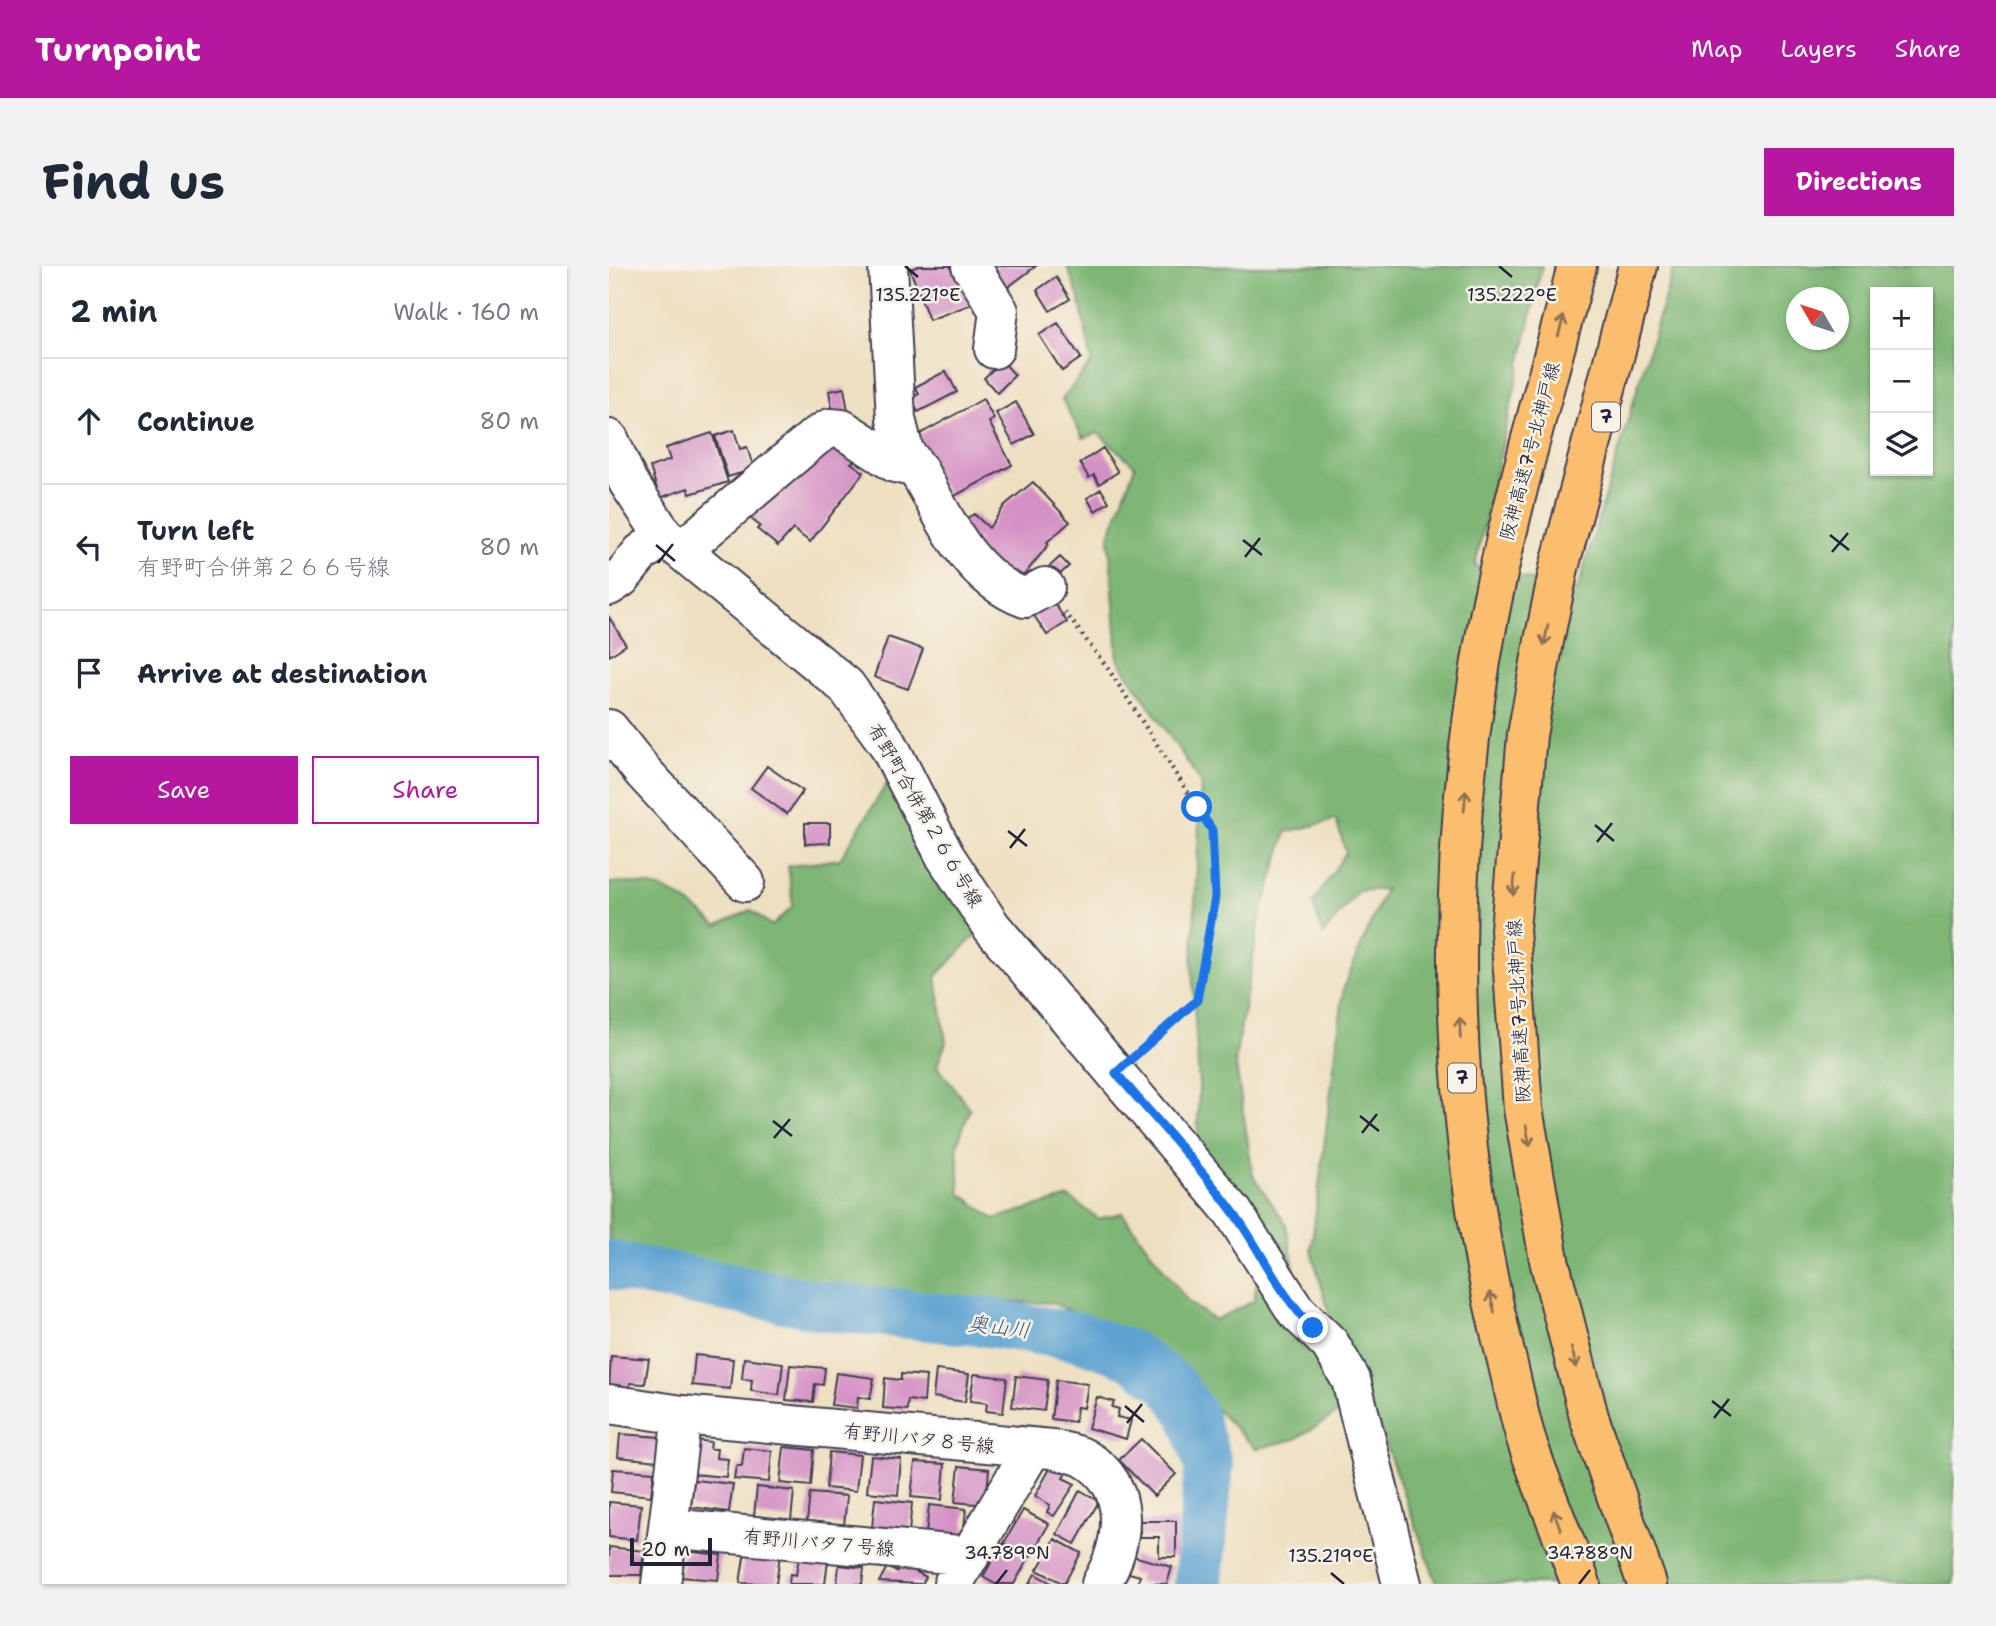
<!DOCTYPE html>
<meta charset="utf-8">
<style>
body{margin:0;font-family:"Shantell Sans","Klee One",sans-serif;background:#f2f2f3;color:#1f2937}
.controls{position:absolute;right:21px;top:21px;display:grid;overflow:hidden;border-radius:0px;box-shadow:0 2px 5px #0004}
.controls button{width:63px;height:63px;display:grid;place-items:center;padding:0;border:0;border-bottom:2px solid #e0e1e3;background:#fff;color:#1f2937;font:35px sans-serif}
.compass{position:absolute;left:1177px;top:21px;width:63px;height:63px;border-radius:50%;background:#fff;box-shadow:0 2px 5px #0004;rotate:309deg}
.scale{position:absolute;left:21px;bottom:18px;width:82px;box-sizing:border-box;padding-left:7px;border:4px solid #22223b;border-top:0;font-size:19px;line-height:24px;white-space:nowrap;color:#22223b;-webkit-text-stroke:5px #f7f3e8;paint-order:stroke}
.stop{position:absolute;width:21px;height:21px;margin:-16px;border:5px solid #1a73e8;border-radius:50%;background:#fff}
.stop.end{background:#1a73e8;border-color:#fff;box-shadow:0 2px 7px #0008}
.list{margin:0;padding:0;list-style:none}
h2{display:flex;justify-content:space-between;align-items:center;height:91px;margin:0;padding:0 28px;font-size:30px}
h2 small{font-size:23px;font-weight:400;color:#747a83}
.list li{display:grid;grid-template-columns:46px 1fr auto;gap:21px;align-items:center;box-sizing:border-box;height:126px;padding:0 28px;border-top:2px solid #e0e1e3}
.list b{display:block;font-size:26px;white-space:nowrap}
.list p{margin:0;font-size:23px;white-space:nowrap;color:#747a83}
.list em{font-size:23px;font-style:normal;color:#747a83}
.actions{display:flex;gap:14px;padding:21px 28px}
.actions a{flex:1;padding:16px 0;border:2px solid #b5179e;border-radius:0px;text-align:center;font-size:24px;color:#b5179e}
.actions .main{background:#b5179e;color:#fff}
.icon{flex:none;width:38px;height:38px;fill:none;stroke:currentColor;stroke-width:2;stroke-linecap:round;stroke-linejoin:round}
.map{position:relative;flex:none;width:1345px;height:1318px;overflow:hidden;border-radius:0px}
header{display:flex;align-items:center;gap:42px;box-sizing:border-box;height:98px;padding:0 35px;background:#b5179e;color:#fff}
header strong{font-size:33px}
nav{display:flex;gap:38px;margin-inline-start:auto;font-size:24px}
.intro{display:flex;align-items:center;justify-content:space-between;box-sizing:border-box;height:168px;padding:0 42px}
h1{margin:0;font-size:49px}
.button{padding:18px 32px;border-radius:0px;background:#b5179e;color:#fff;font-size:24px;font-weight:700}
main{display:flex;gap:42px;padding:0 42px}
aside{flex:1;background:#fff;border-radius:0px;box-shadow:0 2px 5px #0004}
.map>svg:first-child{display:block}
.forest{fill:#7eb674;stroke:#506c58;stroke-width:2;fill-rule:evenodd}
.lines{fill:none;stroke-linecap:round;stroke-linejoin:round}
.river{stroke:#5ba2d1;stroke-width:49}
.building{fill:#d490c5}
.minor-casing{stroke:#413e4f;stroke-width:42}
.highway-casing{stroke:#413e4f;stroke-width:42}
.path{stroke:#413e4f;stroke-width:4.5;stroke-dasharray:2 5;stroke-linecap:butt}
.minor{stroke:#fff;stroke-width:38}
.highway{stroke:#fbbe6e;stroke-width:38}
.oneway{stroke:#8e7054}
.route{stroke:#1a73e8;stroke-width:9}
.ticks{fill:none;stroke:#22223b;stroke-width:2.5}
.labels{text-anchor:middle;stroke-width:5;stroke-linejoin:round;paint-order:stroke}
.shield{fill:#f7f3e8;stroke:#62616f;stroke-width:2}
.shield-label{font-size:18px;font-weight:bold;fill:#22223b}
.street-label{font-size:19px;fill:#22223b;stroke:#f7f3e8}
.water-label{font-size:21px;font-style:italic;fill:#395577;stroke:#f7f3e8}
.ticks-label{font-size:18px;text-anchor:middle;fill:#22223b;stroke:#f7f3e8;stroke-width:5;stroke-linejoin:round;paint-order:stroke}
</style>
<header>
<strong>Turnpoint</strong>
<nav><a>Map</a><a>Layers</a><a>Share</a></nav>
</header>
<div class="intro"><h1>Find us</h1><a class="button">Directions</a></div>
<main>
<aside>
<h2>2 min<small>Walk · 160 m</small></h2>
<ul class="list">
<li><svg class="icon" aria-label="ahead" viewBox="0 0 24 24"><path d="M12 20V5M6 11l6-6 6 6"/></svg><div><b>Continue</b></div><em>80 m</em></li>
<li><svg class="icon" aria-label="left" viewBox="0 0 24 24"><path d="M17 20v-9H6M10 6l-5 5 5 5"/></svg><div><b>Turn left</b><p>有野町合併第２６６号線</p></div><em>80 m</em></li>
<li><svg class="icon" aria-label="arrive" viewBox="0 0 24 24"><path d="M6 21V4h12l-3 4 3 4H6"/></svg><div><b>Arrive at destination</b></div></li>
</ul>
<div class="actions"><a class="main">Save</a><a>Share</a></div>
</aside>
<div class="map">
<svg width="1345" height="1318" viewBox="0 0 1345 1318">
<rect width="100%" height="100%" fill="#f7f3e8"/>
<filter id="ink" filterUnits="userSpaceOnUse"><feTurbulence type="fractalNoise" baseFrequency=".0143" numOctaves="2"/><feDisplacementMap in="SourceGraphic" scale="14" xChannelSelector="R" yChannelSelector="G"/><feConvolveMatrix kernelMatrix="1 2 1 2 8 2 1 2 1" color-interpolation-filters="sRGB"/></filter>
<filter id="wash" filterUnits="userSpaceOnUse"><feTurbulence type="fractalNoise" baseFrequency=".00686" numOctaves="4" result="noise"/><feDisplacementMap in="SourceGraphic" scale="28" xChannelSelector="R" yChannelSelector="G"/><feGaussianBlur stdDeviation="1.57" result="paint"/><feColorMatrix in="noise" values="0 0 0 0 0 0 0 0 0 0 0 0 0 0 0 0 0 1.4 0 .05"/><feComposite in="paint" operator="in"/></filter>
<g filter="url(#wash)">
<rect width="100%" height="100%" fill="#eedfc0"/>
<path class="forest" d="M458 0H933L866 300 968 325 1065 0H1345V1318H828L769 1158 725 1063 702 984 735 721 776 623 749 625 714 669 704 637 737 586 727 554 677 566 650 656 626 794 644 910 677 958 685 1001 588 891 590 818 583 703 592 516 509 394 500 271 526 200 489 167 474 172 453 133 483 96 470 32ZM1266 26H1319V205H1266ZM1188 32H1230V74H1188Z
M282 511 370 665 327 711 337 776 328 800 361 843 348 879 351 927 385 953 460 931 490 953 513 947 580 1037 606 1054 645 1035 649 1009 743 1138 686 1173 647 1183 600 1136 525 1075 444 1037 209 1030 0 989V617C51 615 70 627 108 660L142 644 163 660 184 640 179 600 231 593Z"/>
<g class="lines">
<path class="river" d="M0 999 214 1040 376 1056 471 1071 522 1089 562 1118 583 1148 600 1201 589 1318"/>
</g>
<g id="blocks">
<path class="building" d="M310 0H352L366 37 320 54 301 3Z
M369 0H427L390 28Z
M447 11 461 33 441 45 428 24Z
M449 57 472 92 453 105 430 69Z
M393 95 406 109 388 127 375 112Z
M337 105 348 126 309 146 302 132 310 128 306 121Z
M235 122 240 151 225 154 220 125Z
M374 133 385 153 380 156 403 199 342 232 302 173Z
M407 136 425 168 405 179 387 147Z
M125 164 131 183 138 181 145 203 119 211 106 170Z
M103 167 119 216 81 228 79 222 51 232 41 201 61 194 57 182Z
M220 170 249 191 242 197 255 206 201 276 184 263 169 280 148 263 151 260 135 247 154 222 166 231 200 187 211 193 202 185Z
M494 182 509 206 490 218 485 209 480 212 471 197Z
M424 216 461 256 438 276 440 278 407 319 362 283 372 272 356 279 345 260 365 248 380 262 396 239Z
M492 223 500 236 486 245 478 232Z
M451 291 460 300 448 311 439 302Z
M441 331 458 356 438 369 422 345Z
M0 351 17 379 0 390Z
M279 371 314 383 299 423 265 411Z
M158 500 194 525 178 548 142 522Z
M196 557H221V577L196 578Z
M86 1089 124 1093 121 1123 83 1119Z
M2 1090 40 1093 36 1118 21 1117 20 1126 0 1124Z
M135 1092 174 1097 170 1129 142 1125 143 1114 133 1113Z
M181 1099 216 1102 214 1119 206 1118 204 1136 177 1134Z
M327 1104 360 1108 356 1136 324 1131Z
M227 1107 265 1112 261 1133 249 1131 248 1142 222 1139Z
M292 1108 317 1110 315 1136 299 1134 298 1144 274 1142 276 1112 292 1114Z
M365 1108 398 1112 394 1147 377 1145 378 1137 361 1135Z
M407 1110 439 1114 435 1145 403 1141Z
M447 1114 479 1118 475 1142 468 1141 466 1156 442 1153Z
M488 1131 505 1136 503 1141 510 1143 508 1151 522 1154 517 1173 479 1162Z
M11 1168 51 1171 49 1195 9 1191Z
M532 1173 567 1208 545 1230 510 1194Z
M86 1174 102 1176 101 1183H108L107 1192 119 1193 117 1211 83 1208Z
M175 1181 205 1184 202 1220 171 1217Z
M135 1182 163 1185 160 1216 125 1213 127 1200H133Z
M220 1186 251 1189 247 1225 217 1222Z
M262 1190 292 1193 289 1229 258 1226Z
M306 1196 336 1198 333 1234 302 1231Z
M443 1199 457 1207 454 1212 466 1218 445 1250 438 1246 441 1239 426 1230Z
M350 1200 380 1203 377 1239 346 1236Z
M4 1203 45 1206 42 1230 2 1226Z
M85 1214 124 1218 120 1246 82 1241Z
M148 1221 185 1225 182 1254 145 1250Z
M471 1224 490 1235 466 1278 448 1268Z
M201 1227 238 1230 235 1259 198 1255Z
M266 1233 303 1237 300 1266 263 1262Z
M0 1236 32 1239 28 1274 0 1271Z
M320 1239 357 1243 354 1272 317 1268Z
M414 1244 440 1258 421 1291 395 1277Z
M531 1255H567V1291H550V1271H531Z
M446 1273 472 1287 455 1318 428 1304Z
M393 1278 419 1293 405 1318H386L374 1311Z
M0 1281 35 1285 32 1309H0Z
M74 1285 112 1289 109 1314 71 1311Z
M136 1285 171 1289 167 1318 131 1317Z
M524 1290 563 1301 558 1318 529 1317 531 1310 520 1307Z
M190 1291 219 1294 216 1318H180L181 1308 187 1309Z
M293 1298 317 1311 313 1318 270 1316 278 1301 287 1306Z
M230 1299 255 1302 253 1318H228Z
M426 1308 444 1318H420Z"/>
</g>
</g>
<g filter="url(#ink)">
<use href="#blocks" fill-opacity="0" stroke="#413e4f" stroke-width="2"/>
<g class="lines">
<g class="minor-casing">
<path id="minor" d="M279 0 287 153 295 185 308 202
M362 0 390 45 385 83
M0 173 19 216 55 270 237 420 279 478 336 590 382 660 624 946 687 1045 721 1078 742 1114 793 1318
M73 284 206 171 221 162 233 163 286 197 308 202C335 251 359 311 416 332L436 321
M0 320 12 312 32 287 55 270
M0 463 34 506 136 616
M0 1138 73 1149 443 1183C453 1186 466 1187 475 1192 524 1219 516 1277 492 1318
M59 1262 361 1290
M52 1318 73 1149
M344 1318 423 1183"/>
</g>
<g class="highway-casing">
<path id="highway" d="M968 0C937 120 901 240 878 361 834 600 837 852 896 1087 904 1117 909 1149 919 1179 935 1226 955 1272 972 1318
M1029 0 950 302 935 375 918 469 901 664 914 842 940 994 980 1151 1038 1318"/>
</g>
<path class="path" d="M456 346 500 404 603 564 606 631 588 734 530 786"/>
<use href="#minor" class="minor"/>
<use href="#highway" class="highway"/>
</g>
<defs><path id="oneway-shaft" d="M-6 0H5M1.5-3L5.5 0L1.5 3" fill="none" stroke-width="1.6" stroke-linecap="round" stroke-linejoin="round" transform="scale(1.75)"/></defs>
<g class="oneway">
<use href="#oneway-shaft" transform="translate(952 60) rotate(-75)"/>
<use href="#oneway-shaft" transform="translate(937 369) rotate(101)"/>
<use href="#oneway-shaft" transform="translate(856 535) rotate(-85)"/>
<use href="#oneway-shaft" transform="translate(905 619) rotate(95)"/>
<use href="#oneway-shaft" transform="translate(851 762) rotate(-92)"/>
<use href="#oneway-shaft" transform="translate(919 870) rotate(81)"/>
<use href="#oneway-shaft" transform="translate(883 1036) rotate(-104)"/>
<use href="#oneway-shaft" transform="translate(965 1092) rotate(75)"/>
<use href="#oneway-shaft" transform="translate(948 1254) rotate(-111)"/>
</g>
</g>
<g class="lines" filter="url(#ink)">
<path class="route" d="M588 541 603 564 606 631 588 734 507 807C546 853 589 898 625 947 652 984 671 1030 704 1062"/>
</g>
<path class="ticks" d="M296 0 309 11M890 0 903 11M1221 269 1240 284M634 274 653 289M47 279 66 295M1223 286 1239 267M636 291 651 272M49 297 64 278M986 559 1005 575M399 565 418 580M988 576 1003 557M401 582 416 563M751 850 770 865M164 855 183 870M753 867 768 848M165 872 181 853M1103 1135 1122 1150M516 1140 535 1156M1105 1152 1120 1133M518 1157 533 1138M722 1307 735 1318M387 1318 398 1304M970 1318 981 1304"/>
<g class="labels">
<g class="shield">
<rect x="983" y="136.5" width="28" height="29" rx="5"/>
<rect x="839" y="797.5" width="28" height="29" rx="5"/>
</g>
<g class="shield-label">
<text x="997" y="157">7</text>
<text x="853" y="818">7</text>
</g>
<g class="street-label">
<text transform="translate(920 185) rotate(-75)" y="7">阪神高速7号北神戸線</text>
<text transform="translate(317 549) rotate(60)" y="7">有野町合併第２６６号線</text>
<text transform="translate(909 745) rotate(-93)" y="7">阪神高速7号北神戸線</text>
<text transform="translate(310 1172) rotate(6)" y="7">有野川バタ８号線</text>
<text transform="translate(210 1276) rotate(5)" y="7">有野川バタ７号線</text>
</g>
<g class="water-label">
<text transform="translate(390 1061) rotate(7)" y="7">奥山川</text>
</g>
</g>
<g class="ticks-label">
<text x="309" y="35">135.221°E</text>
<text x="903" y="35">135.222°E</text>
<text x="398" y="1293">34.789°N</text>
<text x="981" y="1293">34.788°N</text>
<text x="722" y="1296">135.219°E</text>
</g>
</svg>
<div class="controls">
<button>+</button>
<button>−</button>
<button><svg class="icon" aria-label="layers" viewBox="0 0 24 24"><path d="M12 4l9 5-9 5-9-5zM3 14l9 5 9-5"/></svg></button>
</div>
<svg class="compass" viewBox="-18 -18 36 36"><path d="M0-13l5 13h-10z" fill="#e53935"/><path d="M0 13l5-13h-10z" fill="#747a83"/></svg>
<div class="scale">20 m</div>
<div class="stop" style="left:588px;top:541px"></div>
<div class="stop end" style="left:704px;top:1062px"></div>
</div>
</main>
